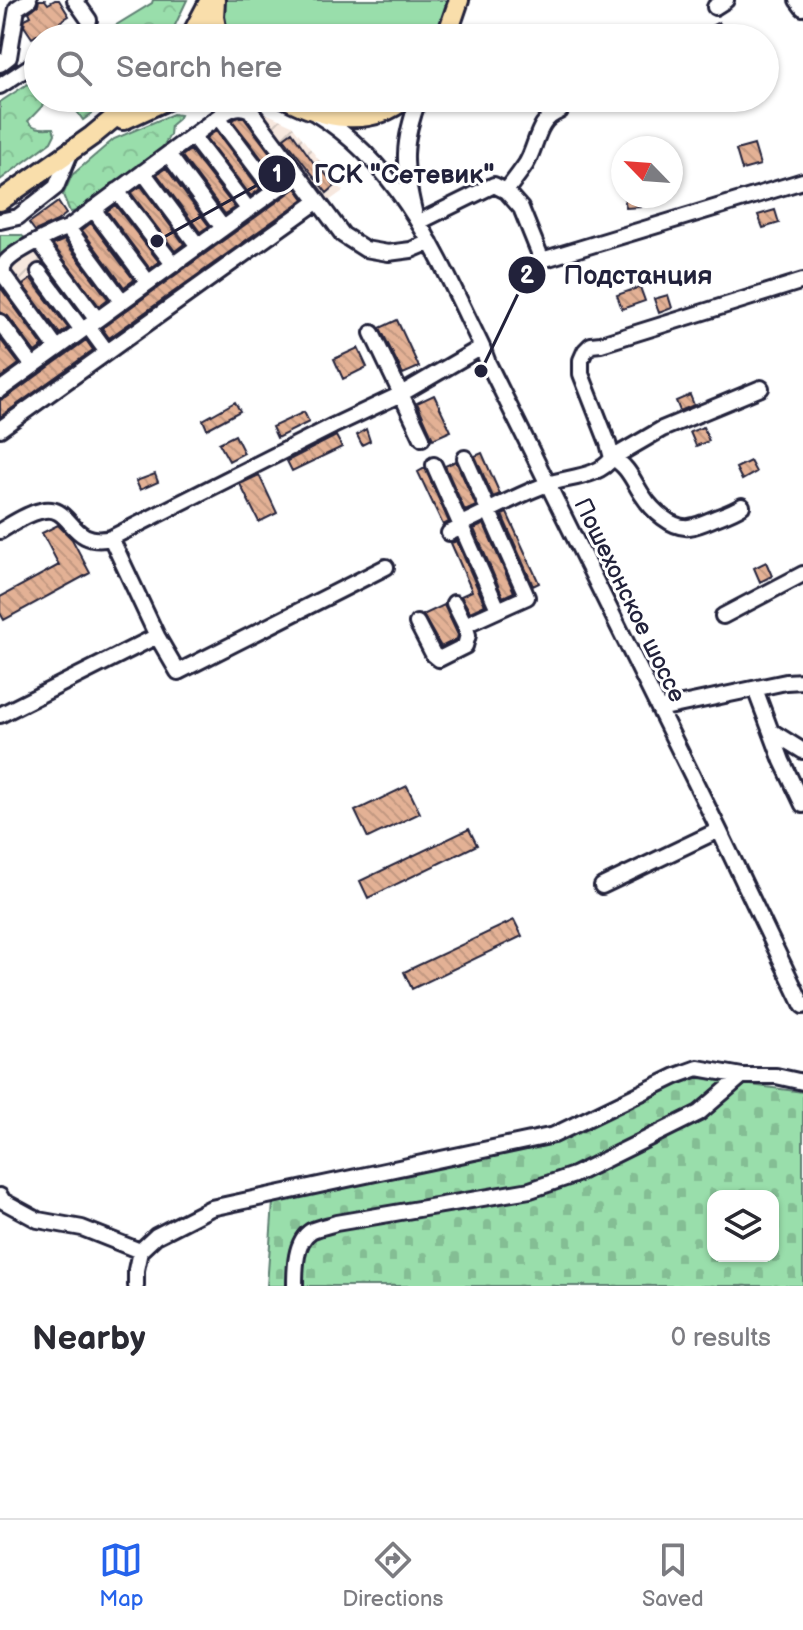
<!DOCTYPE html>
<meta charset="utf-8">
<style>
body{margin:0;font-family:"Balsamiq Sans",sans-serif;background:#f2f2f3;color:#2b2b33}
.controls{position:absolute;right:24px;bottom:24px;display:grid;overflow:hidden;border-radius:16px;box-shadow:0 2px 6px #0004}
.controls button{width:72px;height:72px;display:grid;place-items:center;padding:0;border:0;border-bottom:2px solid #e1e1e2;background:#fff;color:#2b2b33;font:40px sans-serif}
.compass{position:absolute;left:611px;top:136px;width:72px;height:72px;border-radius:50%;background:#fff;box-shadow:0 2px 6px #0004;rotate:295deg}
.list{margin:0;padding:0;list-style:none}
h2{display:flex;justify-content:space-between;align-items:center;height:104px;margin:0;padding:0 32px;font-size:34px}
h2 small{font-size:26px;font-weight:400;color:#7c7c81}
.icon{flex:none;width:44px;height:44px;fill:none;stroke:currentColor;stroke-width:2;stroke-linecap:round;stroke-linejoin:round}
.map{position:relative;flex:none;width:803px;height:1286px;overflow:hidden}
.search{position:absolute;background:#fff;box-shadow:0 2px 6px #0004;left:24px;right:24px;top:24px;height:88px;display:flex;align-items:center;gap:20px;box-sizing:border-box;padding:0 28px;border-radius:44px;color:#7c7c81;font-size:30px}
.sheet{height:232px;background:#fff}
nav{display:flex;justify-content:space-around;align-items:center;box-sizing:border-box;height:112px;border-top:2px solid #e1e1e2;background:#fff;font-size:22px;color:#7c7c81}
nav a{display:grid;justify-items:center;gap:4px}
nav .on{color:#2563eb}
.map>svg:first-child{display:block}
.industrial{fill:url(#industrial-furrows)}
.grass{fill:#99deab;stroke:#5e8073;stroke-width:2}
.forest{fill:url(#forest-crowns);stroke:#5e8073;stroke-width:2}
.cemetery{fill:url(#cemetery-stones);stroke:#5e8073;stroke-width:2;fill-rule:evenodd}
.building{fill:url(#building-back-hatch);stroke:#22223b;stroke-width:2}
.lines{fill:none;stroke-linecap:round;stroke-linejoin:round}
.minor-casing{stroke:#22223b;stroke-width:20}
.major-casing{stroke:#22223b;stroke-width:24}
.minor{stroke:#fff;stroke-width:14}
.major{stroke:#f9deab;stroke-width:18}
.labels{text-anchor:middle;stroke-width:6;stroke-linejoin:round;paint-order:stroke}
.street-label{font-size:24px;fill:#22223b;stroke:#fff}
.leader{fill:none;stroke:#22223b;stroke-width:3}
.callout-dot{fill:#22223b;stroke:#fff;stroke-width:3}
.mark-label{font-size:24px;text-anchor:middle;font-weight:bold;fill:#fff}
.callout-label{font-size:26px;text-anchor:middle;font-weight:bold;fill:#22223b;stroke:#fff;stroke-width:6;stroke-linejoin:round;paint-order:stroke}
</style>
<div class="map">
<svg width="803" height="1286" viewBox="0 0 803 1286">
<defs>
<pattern id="industrial-furrows" width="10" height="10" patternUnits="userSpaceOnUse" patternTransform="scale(2)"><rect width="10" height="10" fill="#f7e8df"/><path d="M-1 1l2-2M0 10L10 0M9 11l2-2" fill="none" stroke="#d3c7c0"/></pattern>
<pattern id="forest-crowns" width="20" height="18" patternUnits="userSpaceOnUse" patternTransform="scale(2)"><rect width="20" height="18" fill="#99deab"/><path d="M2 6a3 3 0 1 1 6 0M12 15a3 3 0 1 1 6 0" fill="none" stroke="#84be94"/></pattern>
<pattern id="cemetery-stones" width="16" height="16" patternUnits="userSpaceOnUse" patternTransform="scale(2)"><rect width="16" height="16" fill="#99deab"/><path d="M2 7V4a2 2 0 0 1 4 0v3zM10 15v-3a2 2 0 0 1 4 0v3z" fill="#84be94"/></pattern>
<pattern id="building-back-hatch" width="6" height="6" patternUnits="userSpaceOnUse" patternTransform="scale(2)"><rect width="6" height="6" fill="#e3b195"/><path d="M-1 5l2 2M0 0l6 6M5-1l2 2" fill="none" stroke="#c29881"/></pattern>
</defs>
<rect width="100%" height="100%" fill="#fff"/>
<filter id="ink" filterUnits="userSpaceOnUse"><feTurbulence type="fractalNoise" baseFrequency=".0125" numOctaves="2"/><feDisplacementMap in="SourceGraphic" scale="16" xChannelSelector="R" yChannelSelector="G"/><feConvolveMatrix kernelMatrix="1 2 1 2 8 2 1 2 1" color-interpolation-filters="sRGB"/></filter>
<g filter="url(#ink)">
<path class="industrial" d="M224 102H241L292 125 343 191 0 437V271L210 115Z"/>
<path class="grass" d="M225 0H448L443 20 435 38H229L223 19Z
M311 98H392C364 113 339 110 311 98Z"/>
<path class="forest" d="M153 0H187L169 38H95L152 3Z
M38 77V98H50L28 121C35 130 43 128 53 128L55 134 51 142 0 180V102Z
M65 98H113L83 120 71 103Z
M173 114 180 115 178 119 171 125 170 135 159 153 80 211 70 212 63 195 72 175 114 139Z
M0 235H21L26 239 25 244 0 263Z"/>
<path class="cemetery" d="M692 1077 803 1092V1286H267L273 1202 555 1141ZM713 1196H773V1256H713Z"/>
<path class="building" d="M39 0H45L48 4 55 0H59L69 16 61 21 67 31 56 38H48L43 31 32 38 24 26 25 19 31 16 29 12 38 5Z
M719 22 724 30 712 37 707 28Z
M239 117 244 118 284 172 276 177 232 120Z
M216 131 260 189 251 196 206 138Z
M292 132 318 169 320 167 335 186 327 193 284 138Z
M754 145 760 165 742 170 736 150Z
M190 150 235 208 225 214 182 156Z
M166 168 209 226 200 232 157 174Z
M141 186 184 244 175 251 131 193Z
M296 188 304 199 109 338 102 328Z
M624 196H639L641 207 626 208Z
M58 202 66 214 57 221 35 231 29 223Z
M115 205 159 262 150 269 107 211Z
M775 210 779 223 763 228 758 215Z
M91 223 134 280 124 287 82 230Z
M64 240 108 299 99 306 53 245Z
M31 279 68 328 60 334 23 285Z
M0 287 43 346 35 352 8 316 0 312Z
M640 287 645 301 622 309 617 295Z
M668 295 672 308 659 313 654 299Z
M397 320 419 367 403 374 380 328Z
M0 339 19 364 0 378Z
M86 340 93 350 0 417V400L6 398Z
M358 348 367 367 343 379 334 359Z
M434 395 451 431 433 439 417 403Z
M690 395 694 405 680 411 676 401Z
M235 402 240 411 207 429 203 420Z
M304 412 309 422 277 438 272 427Z
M703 427 709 441 696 446 690 432Z
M366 429 370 441 362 445 357 435Z
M235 435 244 453 229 461 219 443Z
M336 436 342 447 292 471 287 461Z
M482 453 500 494 493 497 475 456Z
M456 461 476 506 465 511 445 466Z
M750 461 756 472 742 480 736 468Z
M425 468 449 522 443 525 418 472Z
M155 474 158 482 140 490 136 481Z
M259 475 277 513 259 522 240 484Z
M507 513 539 583 533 586 502 515Z
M484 524 514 592 503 597 474 529Z
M58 525 72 539 90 573 4 620 0 613V597L59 565 42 533Z
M457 541 485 605 470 612 461 596 472 591 451 543Z
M766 562 772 576 760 582 754 568Z
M444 605 458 635 457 639 441 647 423 615Z
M407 786 420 813 368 838 355 811Z
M469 829 477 845 368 898 360 881Z
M514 920 522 936 412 989 404 972Z"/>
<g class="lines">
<g class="minor-casing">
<path id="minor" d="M75 0 89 20
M797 0 803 8
M715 7 726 0
M0 64 9 57 17 8 29 0
M0 86 35 63
M316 114C402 166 440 261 482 347L488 363 719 830 803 1006
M218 117 274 191
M192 136 249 210
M168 154 223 228
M143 172 198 246
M117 191 173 264
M506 191C513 182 520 173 526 164 538 144 536 120 560 111
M93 209 148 282
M414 211C403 165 402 143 419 98
M0 221 18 217 56 187 71 151
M419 222 494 185 506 191 521 208 542 260 803 181
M68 228 122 301
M39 242 97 319
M39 272 82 330
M0 322 33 366
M88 326 107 352
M372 333 422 438
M57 348 3 274C3 269 2 267 6 262 15 251 54 232 68 228L218 117C228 110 238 103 250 110L343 235 365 249 388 253 411 250 430 242
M0 390 298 174
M0 429 318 201
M612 458 608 443 581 374V360L585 351 591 345 601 344 803 281
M612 458C628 465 634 483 643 496 652 510 672 529 689 527 697 526 706 522 713 519 723 515 733 512 742 506
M434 465 498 609
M0 531C12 524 26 514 40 511 74 502 67 548 111 538
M449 533 458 529 461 524C490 511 519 494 548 484 568 477 600 477 612 458L662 429 761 388
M386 567 178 672 157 636 111 538 333 426 401 394 482 347
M454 603 465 625
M723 616 803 574
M417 623 433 654 439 659 465 646 468 635 465 625 527 597 465 458
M755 689 782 761 803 805
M659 709 786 682 803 681
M0 715 157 636
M771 731 803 751
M602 886 719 830
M0 1196 3 1201 38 1220 82 1228 140 1251
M136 1286V1270L140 1251 156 1236 211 1208 554 1135 676 1076 698 1068 742 1076H776L803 1082
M295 1286C295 1269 295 1241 311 1231 318 1227 328 1226 336 1223L530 1190 574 1175 699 1113 742 1076"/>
</g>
<g class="major-casing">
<path id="major" d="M215 0 214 17 218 38
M190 38 210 0
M446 38 459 0
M285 98C323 118 370 129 406 98
M123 120 171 98
M0 201 92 136 138 98"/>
</g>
<use href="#minor" class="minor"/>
<use href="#major" class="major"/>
</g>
</g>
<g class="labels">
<g class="street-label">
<text transform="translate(630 600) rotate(64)" y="8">Пошехонское шоссе</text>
</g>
</g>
<path class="leader" d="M157 241L277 174M481 371L527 275"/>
<g class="callout-dot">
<circle cx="157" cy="241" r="8"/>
<circle cx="481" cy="371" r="8"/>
<circle cx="277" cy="174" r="20"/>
<circle cx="527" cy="275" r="20"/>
</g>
<g class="mark-label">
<text x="277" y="182">1</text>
<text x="527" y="283">2</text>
</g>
<g class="callout-label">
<text x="404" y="183">ГСК "Сетевик"</text>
<text x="638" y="284">Подстанция</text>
</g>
</svg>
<div class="controls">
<button><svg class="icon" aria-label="layers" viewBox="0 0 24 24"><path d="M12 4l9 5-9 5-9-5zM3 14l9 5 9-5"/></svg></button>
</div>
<svg class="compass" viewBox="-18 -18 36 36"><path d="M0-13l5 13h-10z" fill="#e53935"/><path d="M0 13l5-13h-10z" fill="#7c7c81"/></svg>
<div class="search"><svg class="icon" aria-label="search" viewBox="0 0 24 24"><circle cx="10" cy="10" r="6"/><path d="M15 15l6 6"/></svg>Search here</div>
</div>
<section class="sheet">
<h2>Nearby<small>0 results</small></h2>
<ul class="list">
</ul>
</section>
<nav>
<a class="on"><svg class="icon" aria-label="map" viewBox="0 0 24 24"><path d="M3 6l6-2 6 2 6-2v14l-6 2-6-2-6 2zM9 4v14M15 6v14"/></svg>Map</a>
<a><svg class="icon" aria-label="directions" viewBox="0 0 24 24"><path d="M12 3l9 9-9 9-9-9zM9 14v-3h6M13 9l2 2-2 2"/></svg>Directions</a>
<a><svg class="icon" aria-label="saved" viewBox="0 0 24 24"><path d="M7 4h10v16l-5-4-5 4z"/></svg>Saved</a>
</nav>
